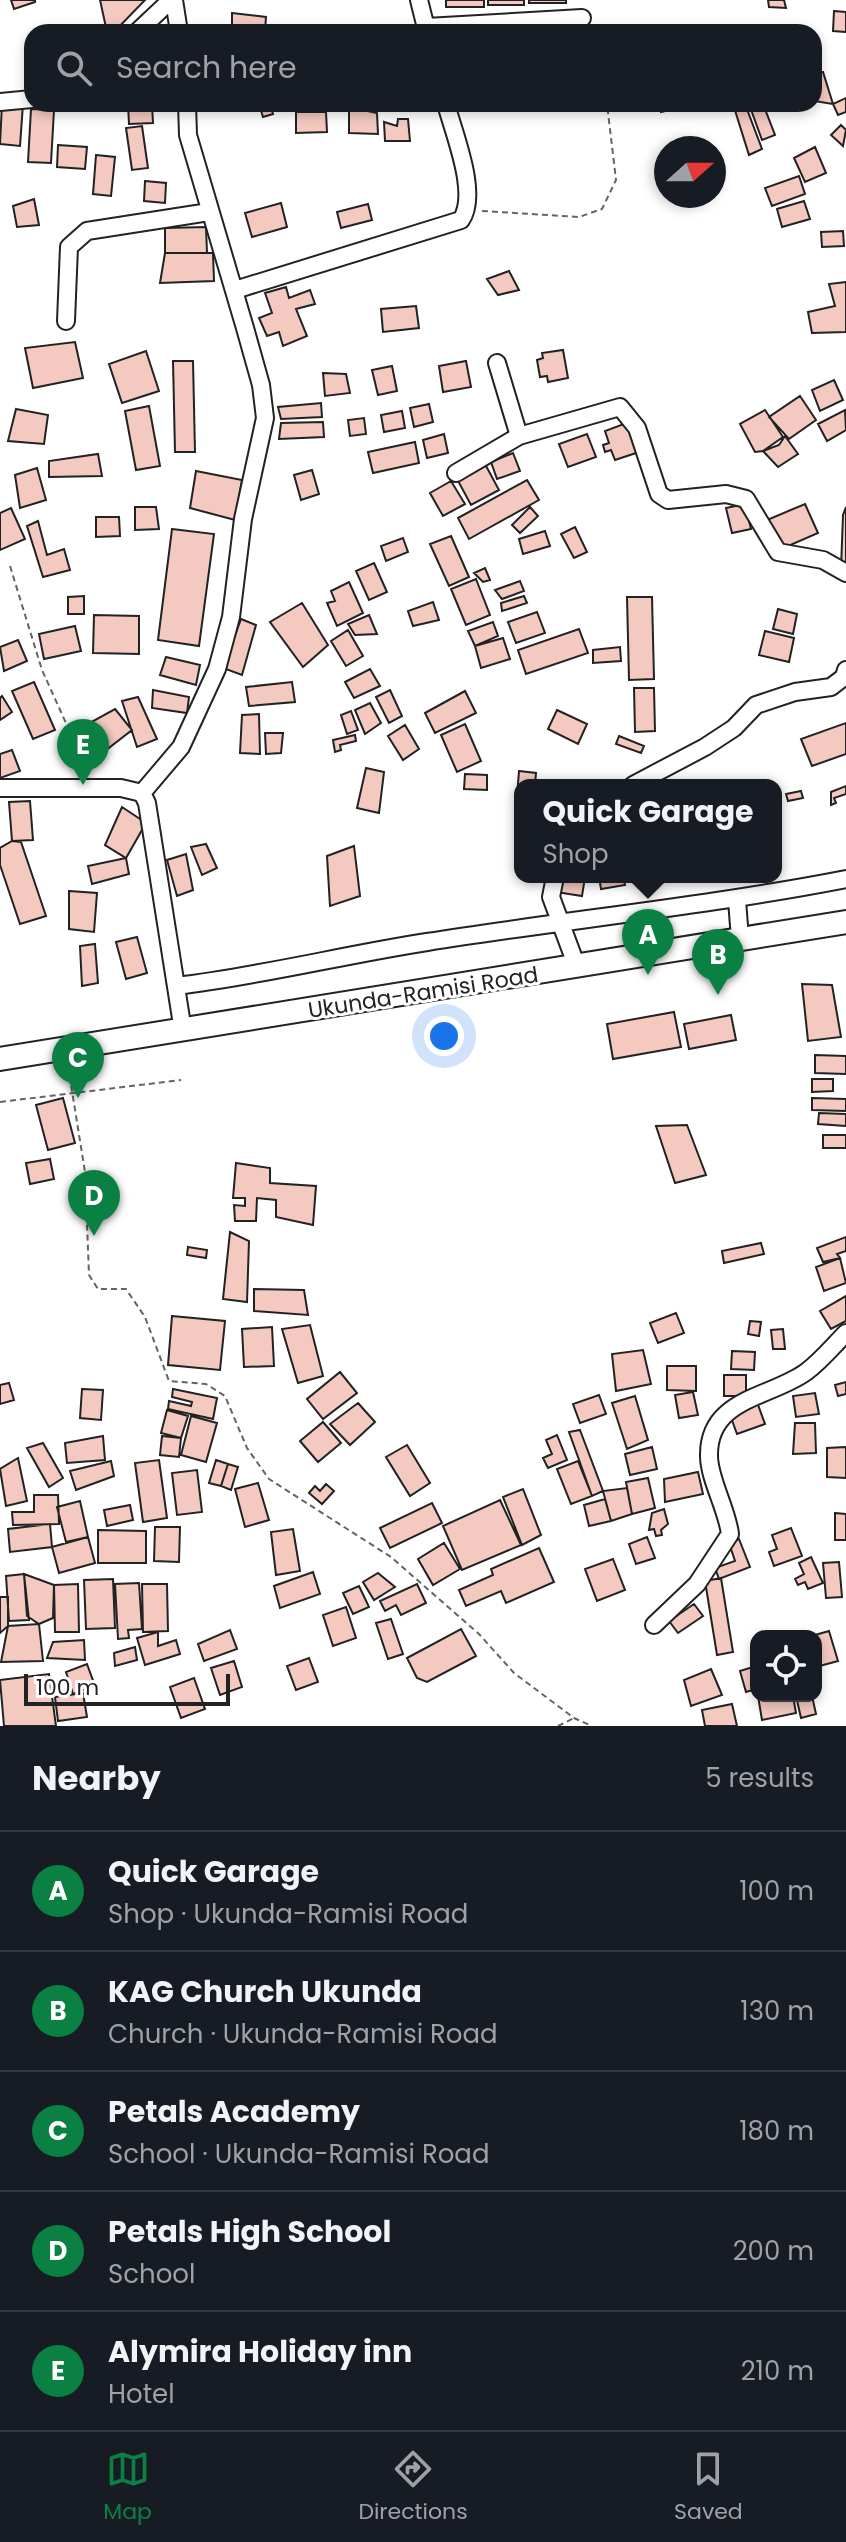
<!DOCTYPE html>
<meta charset="utf-8">
<style>
body{margin:0;font-family:Poppins,sans-serif;background:#20242c;color:#f1f3f6}
.controls{position:absolute;right:24px;bottom:24px;display:grid;overflow:hidden;border-radius:16px;box-shadow:0 4px 12px #0003}
.controls button{width:72px;height:72px;display:grid;place-items:center;padding:0;border:0;border-bottom:2px solid #363941;background:#171b24;color:#f1f3f6;font:40px sans-serif}
.compass{position:absolute;left:654px;top:136px;width:72px;height:72px;border-radius:50%;background:#171b24;box-shadow:0 4px 12px #0003;rotate:69deg}
.scale{position:absolute;left:24px;bottom:20px;width:206px;box-sizing:border-box;padding-left:8px;border:4px solid #222;border-top:0;font-size:22px;line-height:28px;white-space:nowrap;color:#222;-webkit-text-stroke:6px #fff;paint-order:stroke}
.you{position:absolute;left:444px;top:1036px;width:28px;height:28px;margin:-20px;border:6px solid #fff;border-radius:50%;background:#1a73e8;box-shadow:0 0 0 12px #1a73e833}
.badge{display:grid;place-items:center;width:52px;height:52px;border-radius:50%;background:#0b8043;color:#fff;font-size:26px;font-weight:700}
.pin{position:absolute;translate:-50% -66px;filter:drop-shadow(0 2px 4px #0008)}
.pin::after{content:'';position:absolute;top:42px;width:28px;height:24px;background:inherit;clip-path:polygon(0 0,100% 0,50% 100%)}
.popup{position:absolute;left:514px;top:779px;width:268px;height:104px;box-sizing:border-box;display:grid;place-content:center;border-radius:16px;background:#171b24;filter:drop-shadow(0 2px 6px #0005);font-size:26px;white-space:nowrap;color:#9ea1a6}
.popup b{font-size:30px;color:#f1f3f6}
.popup::after{content:'';position:absolute;left:50%;top:100%;margin-left:-16px;border:16px solid transparent;border-top-color:#171b24}
.list{margin:0;padding:0;list-style:none}
h2{display:flex;justify-content:space-between;align-items:center;height:104px;margin:0;padding:0 32px;font-size:34px}
h2 small{font-size:26px;font-weight:400;color:#9ea1a6}
.list li{display:grid;grid-template-columns:52px 1fr auto;gap:24px;align-items:center;box-sizing:border-box;height:120px;padding:0 32px;border-top:2px solid #363941}
.list b{display:block;font-size:30px;white-space:nowrap}
.list p{margin:0;font-size:26px;white-space:nowrap;color:#9ea1a6}
.list em{font-size:26px;font-style:normal;color:#9ea1a6}
.icon{flex:none;width:44px;height:44px;fill:none;stroke:currentColor;stroke-width:2;stroke-linecap:round;stroke-linejoin:round}
.map{position:relative;flex:none;width:846px;height:1726px;overflow:hidden}
.search{position:absolute;background:#171b24;box-shadow:0 4px 12px #0003;left:24px;right:24px;top:24px;height:88px;display:flex;align-items:center;gap:20px;box-sizing:border-box;padding:0 28px;border-radius:24px;color:#9ea1a6;font-size:30px}
.sheet{height:704px;background:#171b24}
nav{display:flex;justify-content:space-around;align-items:center;box-sizing:border-box;height:112px;border-top:2px solid #363941;background:#171b24;font-size:22px;color:#9ea1a6}
nav a{display:grid;justify-items:center;gap:4px}
nav .on{color:#0b8043}
.map>svg:first-child{display:block}
.building{fill:#f3c9c0;stroke:#222;stroke-width:2}
.lines{fill:none;stroke-linecap:round;stroke-linejoin:round}
.minor-casing{stroke:#222;stroke-width:20}
.highway-casing{stroke:#222;stroke-width:26}
.path{stroke:#646464;stroke-width:2;stroke-dasharray:6 4;stroke-linecap:butt}
.minor{stroke:#fff;stroke-width:16}
.highway{stroke:#fff;stroke-width:22}
.labels{text-anchor:middle;stroke-width:6;stroke-linejoin:round;paint-order:stroke}
.street-label{font-size:22px;fill:#222;stroke:#fff}
</style>
<div class="map">
<svg width="846" height="1726" viewBox="0 0 846 1726">
<rect width="100%" height="100%" fill="#fff"/>
<path class="building" d="M11 0H35V2L14 9Z
M100 0H145L114 32H107Z
M446 0H484V7H446Z
M488 0H524V5H488Z
M529 0H566V3H529Z
M768 0H784L786 8 769 7Z
M834 11 846 12V32L833 31Z
M232 13 266 17 265 32H232Z
M814 72H823L833 104 814 101Z
M846 98V112L838 115 833 104Z
M2 103 23 104 20 146 0 144Z
M128 104H152L153 123 129 124Z
M259 104H270L273 114 263 117Z
M660 104H686L687 106 661 112Z
M733 104H745L762 149 749 155Z
M749 104H763L775 135 762 140Z
M349 107 377 113 378 134 349 133Z
M31 109 54 110 51 163 28 162Z
M296 112H326L327 132 296 133Z
M398 119H408L410 141H385L384 122 397 126Z
M841 125 846 130 843 146 831 135Z
M142 126 148 168 132 170 126 128Z
M58 145 87 147 85 169 57 167Z
M815 147 826 173 805 182 794 158Z
M96 155 115 157 111 196 93 194Z
M799 176 805 194 772 206 765 188Z
M145 181 166 183 165 203 144 201Z
M34 199 39 225 17 227 13 206Z
M804 201 810 219 782 227 777 209Z
M281 203 287 227 252 237 245 213Z
M368 204 372 220 341 228 337 212Z
M206 227 207 253H165V228Z
M843 231 844 246 822 247 821 232Z
M165 253H213L214 281 160 283Z
M509 271 519 290 498 295 487 279Z
M846 282V332L812 333 808 312 835 306 829 284Z
M286 287 289 298 310 290 315 304 296 309 307 336 283 346 279 332 267 336 259 318 272 313 265 293Z
M416 306 419 328 383 332 381 309Z
M75 342 83 378 33 388 25 348Z
M563 350 568 378 548 382 547 376 540 377 537 360 543 358 542 353Z
M146 351 159 391 122 403 109 364Z
M173 361H193L195 452H175Z
M466 361 471 387 443 392 439 366Z
M392 366 397 391 378 395 372 370Z
M323 373 346 374 350 393 325 396Z
M834 380 843 400 820 411 812 390Z
M800 396 816 420 789 439 769 417Z
M321 403 322 417 281 419 278 407Z
M429 404 433 422 414 427 410 408Z
M149 406 160 466 136 470 125 411Z
M16 409 48 415 44 444 8 441Z
M765 410 783 437 763 451 755 452 740 424Z
M845 410 846 430 827 441 818 424Z
M402 411 405 428 384 432 381 415Z
M364 418 366 434 350 436 348 420Z
M323 422 324 437 279 439 281 423Z
M629 422 639 452 615 460 611 450 605 452 603 445 609 443 605 431Z
M444 434 448 453 427 458 423 440Z
M587 434 596 457 568 467 559 444Z
M785 436 798 454 778 467 763 451 779 445Z
M415 442 419 463 373 473 368 452Z
M513 453 520 471 497 479 491 462Z
M98 454 102 476 49 477V461Z
M485 464 499 490 471 505 457 479Z
M37 468 46 500 20 508 15 475Z
M312 470 319 494 301 500 294 475Z
M196 471 242 480 235 520 190 508Z
M527 480 539 500 469 539 458 518Z
M451 481 465 504 443 516 430 493Z
M745 504 751 529 732 533 726 508Z
M805 504 818 533 779 550 767 520Z
M135 507H156L159 529 135 530Z
M530 507 538 516 520 533 512 525Z
M846 507V569H841L843 515Z
M11 508 25 539 0 550V513Z
M96 517H119L120 536 96 537Z
M38 521 47 555 64 549 70 570 43 577 27 526Z
M575 527 587 552 574 558 561 534Z
M172 529 214 534 199 646 158 640Z
M545 531 550 546 523 554 519 539Z
M451 536 469 577 449 586 430 544Z
M403 538 408 552 386 561 381 546Z
M374 563 387 592 369 600 356 571Z
M485 568 490 580 483 582 474 573Z
M476 579 490 615 466 625 451 589Z
M520 581 524 591 502 599 495 590Z
M349 582 363 613 337 626 327 603 335 601 331 591Z
M84 596V614H68V597Z
M524 596 527 603 502 611 501 603Z
M627 597H652L654 679 629 680Z
M433 602 439 620 413 626 408 611Z
M302 603 328 645 303 667 270 622Z
M778 609 797 614 793 634 773 629Z
M537 612 545 633 516 643 508 622Z
M94 615 139 616V654L93 653Z
M369 615 377 634 355 635 348 624Z
M241 619 256 625 242 675 223 668Z
M493 622 498 636 475 646 468 631Z
M75 626 81 651 44 659 39 634Z
M579 629 588 653 526 674 518 650Z
M348 630 363 656 346 666 331 641Z
M765 631 794 638 789 662 759 655Z
M503 638 510 659 481 668 475 646Z
M18 640 27 661 4 671 0 647Z
M620 647 621 661 593 663V650Z
M166 657 200 665 196 685 160 675Z
M370 669 380 686 354 698 345 682Z
M34 682 55 730 33 739 12 691Z
M292 682 295 702 249 706 246 687Z
M634 688H654L655 731 635 732Z
M153 690 189 697 187 713 152 708Z
M390 690 402 716 389 723 376 697Z
M465 691 476 713 435 733 425 713Z
M2 696 12 712 0 720V698Z
M138 697 157 739 137 747 122 701Z
M370 703 381 723 365 734 355 710Z
M115 709 132 730 101 754 84 726Z
M557 710 587 724 578 744 548 729Z
M351 711 358 730 347 734 341 715Z
M259 714 260 754 240 753 242 715Z
M846 723V754L812 766 801 739Z
M465 724 481 761 457 772 441 735Z
M405 725 419 749 403 760 388 736Z
M265 733H283L281 753 266 754Z
M355 735 356 741 340 745 341 750 335 752 333 740Z
M619 736 644 746 641 753 616 744Z
M12 750 20 771 0 778V754Z
M366 768 384 772 379 813 357 808Z
M519 771 536 773 535 785H520V809H516Z
M465 774 487 775V790L464 789Z
M846 786V794L834 798 836 803 831 805V792Z
M801 791 803 798 788 801 786 794Z
M30 801 33 840 12 841 9 802Z
M122 807 146 823 126 858 105 845Z
M12 841 21 842 46 916 20 924 0 865V848Z
M206 844 217 868 202 875 191 847Z
M354 846 360 896 330 906 327 856Z
M186 854 193 890 177 896 167 860Z
M126 858 129 874 92 884 88 866Z
M558 877H585L582 896 556 892Z
M599 877H623L625 885 601 889Z
M69 891 97 893 94 932 69 929Z
M137 937 147 973 126 979 116 942Z
M95 944 98 983 82 986 80 946Z
M802 984 832 985 841 1037 808 1041Z
M674 1012 681 1047 613 1059 607 1024Z
M731 1015 736 1040 689 1049 684 1024Z
M815 1055 846 1056V1074L815 1073Z
M812 1079H833V1091L812 1092Z
M63 1098 75 1143 48 1150 36 1105Z
M812 1098 846 1099V1111L812 1110Z
M819 1113 846 1114V1126L818 1124Z
M687 1125 706 1175 675 1183 656 1126Z
M823 1135H846V1148H823Z
M50 1159 54 1179 30 1184 26 1163Z
M236 1163 270 1168V1183L316 1186 313 1225 276 1217V1200L257 1198 256 1221H235L234 1205 245 1206V1198H233Z
M230 1232 249 1241 247 1302 223 1299Z
M846 1237V1251L837 1254 840 1258 823 1262 817 1248Z
M761 1243 764 1254 724 1263 722 1251Z
M188 1247 207 1250 206 1258 187 1255Z
M840 1258 846 1283 824 1291 816 1267Z
M254 1289 304 1290 308 1315 254 1311Z
M846 1296V1321L831 1329 820 1311Z
M676 1313 684 1333 658 1343 650 1323Z
M172 1316 225 1321 220 1370 168 1365Z
M750 1321 761 1322 759 1336 748 1334Z
M310 1325 323 1376 298 1383 282 1329Z
M272 1327 274 1366 244 1367 242 1329Z
M783 1329 785 1349H773L771 1330Z
M643 1350 651 1384 616 1391 612 1354Z
M732 1351 755 1352 754 1370 731 1369Z
M667 1366H696V1391L667 1390Z
M340 1372 357 1393 323 1419 307 1399Z
M724 1375H746V1396H724Z
M846 1382V1394L838 1396 835 1385Z
M9 1383 14 1400 0 1404V1385Z
M82 1389 103 1390 101 1420 80 1418Z
M173 1389 217 1398 213 1419 168 1409 169 1401 191 1406 192 1402 172 1397Z
M693 1392 698 1415 679 1418 675 1395Z
M815 1393 819 1414 796 1417 793 1396Z
M599 1395 606 1414 580 1423 573 1404Z
M635 1396 648 1440 627 1449 612 1403Z
M757 1402 765 1424 737 1434 729 1412Z
M358 1403 375 1422 350 1445 330 1424Z
M167 1410 188 1416 181 1438 161 1433Z
M191 1416 217 1423 206 1462 181 1455Z
M323 1422 341 1443 318 1462 300 1441Z
M795 1423H815L816 1453 793 1454Z
M580 1430 603 1491 592 1496 569 1432Z
M557 1435 567 1460 548 1468 543 1458 552 1454 546 1440Z
M103 1436 105 1460 67 1463 65 1443Z
M162 1436 181 1438 179 1457 160 1455Z
M43 1443 63 1478 49 1487 27 1448Z
M407 1445 430 1483 410 1496 386 1457Z
M652 1447 657 1469 630 1475 625 1454Z
M846 1447V1478L827 1477V1448Z
M18 1458 27 1501 6 1506 0 1469Z
M159 1460 167 1518 143 1522 135 1463Z
M216 1460 228 1464 221 1486 209 1483Z
M111 1461 114 1476 76 1490 70 1471Z
M578 1461 592 1496 571 1504 557 1469Z
M228 1464 238 1467 231 1490 221 1486Z
M197 1470 202 1512 177 1515 172 1473Z
M698 1472 703 1494 665 1502 664 1479Z
M648 1478 655 1508 632 1514 626 1482Z
M258 1483 269 1520 245 1527 235 1489Z
M326 1484 334 1491 322 1504 309 1493 315 1486 320 1491Z
M627 1488 632 1514 611 1521 603 1491Z
M523 1489 541 1535 522 1545 503 1497Z
M34 1495H58L59 1524 13 1525 12 1512H34Z
M605 1499 611 1521 589 1526 584 1505Z
M500 1500 521 1545 462 1570 443 1526Z
M80 1501 88 1537 66 1542 57 1507Z
M432 1503 442 1523 390 1548 380 1528Z
M130 1505 133 1520 107 1526 104 1510Z
M664 1509 668 1524 661 1530 662 1535 656 1536 654 1529 649 1530 652 1513Z
M835 1513 846 1514V1540H835Z
M50 1524 52 1547 10 1552 8 1529Z
M155 1527H180L179 1562 154 1561Z
M791 1528 802 1556 774 1566 769 1552 777 1549 772 1535Z
M293 1529 300 1571 276 1575 271 1532Z
M98 1530 146 1531V1563H98Z
M88 1537 95 1563 59 1573 52 1547Z
M647 1537 655 1558 636 1564 629 1544Z
M739 1539 750 1567 719 1579 715 1568 735 1561 729 1543Z
M444 1543 460 1569 433 1585 418 1559Z
M539 1548 554 1582 506 1603 501 1591 466 1606 459 1590 493 1575 491 1569Z
M811 1557 823 1583 808 1589 805 1582 798 1585 795 1579 804 1574 799 1563Z
M613 1559 625 1590 597 1601 585 1569Z
M839 1562 842 1597 826 1598 823 1563Z
M313 1572 320 1594 280 1608 274 1586Z
M378 1573 395 1587 374 1600 363 1582Z
M24 1574 54 1585 53 1618 39 1624 27 1616Z
M24 1574 29 1620 9 1621 6 1576Z
M721 1578 733 1652 717 1655 705 1581Z
M113 1579 115 1628 86 1629 84 1580Z
M139 1583 142 1629 128 1630 129 1638 118 1639 115 1584Z
M78 1584 79 1632H55L54 1585Z
M142 1584H167L168 1631 143 1632Z
M417 1584 426 1603 401 1615 396 1605 385 1611 380 1601Z
M359 1586 369 1607 353 1614 343 1593Z
M0 1597H8V1626L0 1633Z
M694 1604 703 1616 678 1633 669 1621Z
M346 1607 356 1638 333 1646 323 1615Z
M391 1619 403 1654 388 1659 376 1623Z
M39 1624 43 1661 1 1662 8 1626Z
M461 1629 476 1656 427 1682 417 1678 407 1658Z
M230 1630 237 1649 204 1661 198 1644Z
M829 1631 838 1661 816 1667V1655L820 1654 815 1635Z
M158 1632V1646L176 1640 180 1654 145 1665 137 1638Z
M84 1640 85 1660 47 1658 53 1642Z
M135 1647 137 1660 115 1666 114 1653Z
M309 1658 318 1682 296 1690 287 1666Z
M234 1661 242 1687 220 1695 211 1668Z
M87 1664 95 1686 73 1694 66 1672Z
M756 1666V1689L746 1692 740 1671Z
M711 1669 722 1695 691 1706 684 1680Z
M49 1674 56 1726H4L0 1680Z
M194 1678 205 1709 181 1718 170 1687Z
M83 1693 87 1717 58 1721 55 1697Z
M758 1696H793L796 1713 762 1720Z
M796 1696H812L816 1714 801 1718Z
M732 1704 737 1726H705L702 1710Z"/>
<g class="lines">
<g class="minor-casing">
<path id="minor" d="M174 0 179 32
M419 0 427 32
M426 27 582 18
M137 32 171 0
M0 102 32 99
M235 290 461 220C479 194 454 134 446 104
M66 321 69 247 87 231 209 212
M497 363 519 436 620 407 637 428 659 494 668 500 726 494 746 499 778 552 823 560 846 573
M456 473 519 436
M633 785 705 747 734 728 756 705 795 692 831 687 844 677 846 670
M0 788H121L142 793 147 803 183 1031
M142 793 181 747 217 669 231 617 243 519 265 418 261 385 245 328 188 135 187 104
M555 877 551 897 577 967
M737 900 740 939
M176 986C261 976 343 955 427 942 566 920 707 906 846 879
M654 1625 697 1584 730 1534C727 1509 709 1479 709 1456 708 1398 770 1398 806 1372 821 1361 833 1346 846 1333"/>
</g>
<g class="highway-casing">
<path id="highway" d="M0 1059 846 922"/>
</g>
<path class="path" d="M482 211 579 217 602 209 616 180 607 104
M10 566 42 670 89 774
M68 1066 85 1172 89 1275 98 1289H126L145 1317 169 1381 206 1384 225 1396 247 1448 269 1479 391 1557 479 1634 514 1673 574 1718 592 1726
M0 1102 181 1080
M558 1726 574 1718"/>
<use href="#minor" class="minor"/>
<use href="#highway" class="highway"/>
</g>
<g class="labels">
<g class="street-label">
<text transform="translate(423 992) rotate(-9)" y="8">Ukunda-Ramisi Road</text>
</g>
</g>
</svg>
<div class="controls">
<button><svg class="icon" aria-label="locate" viewBox="0 0 24 24"><circle cx="12" cy="12" r="6"/><path d="M12 2v4M12 18v4M2 12h4M18 12h4"/></svg></button>
</div>
<svg class="compass" viewBox="-18 -18 36 36"><path d="M0-13l5 13h-10z" fill="#e53935"/><path d="M0 13l5-13h-10z" fill="#9ea1a6"/></svg>
<div class="scale">100 m</div>
<div class="you"></div>
<div class="pin badge" style="left:648px;top:975px">A</div>
<div class="popup"><b>Quick Garage</b>Shop</div>
<div class="pin badge" style="left:718px;top:995px">B</div>
<div class="pin badge" style="left:78px;top:1098px">C</div>
<div class="pin badge" style="left:94px;top:1236px">D</div>
<div class="pin badge" style="left:83px;top:785px">E</div>
<div class="search"><svg class="icon" aria-label="search" viewBox="0 0 24 24"><circle cx="10" cy="10" r="6"/><path d="M15 15l6 6"/></svg>Search here</div>
</div>
<section class="sheet">
<h2>Nearby<small>5 results</small></h2>
<ul class="list">
<li><span class="badge">A</span><div><b>Quick Garage</b><p>Shop · Ukunda-Ramisi Road</p></div><em>100 m</em></li>
<li><span class="badge">B</span><div><b>KAG Church Ukunda</b><p>Church · Ukunda-Ramisi Road</p></div><em>130 m</em></li>
<li><span class="badge">C</span><div><b>Petals Academy</b><p>School · Ukunda-Ramisi Road</p></div><em>180 m</em></li>
<li><span class="badge">D</span><div><b>Petals High School</b><p>School</p></div><em>200 m</em></li>
<li><span class="badge">E</span><div><b>Alymira Holiday inn</b><p>Hotel</p></div><em>210 m</em></li>
</ul>
</section>
<nav>
<a class="on"><svg class="icon" aria-label="map" viewBox="0 0 24 24"><path d="M3 6l6-2 6 2 6-2v14l-6 2-6-2-6 2zM9 4v14M15 6v14"/></svg>Map</a>
<a><svg class="icon" aria-label="directions" viewBox="0 0 24 24"><path d="M12 3l9 9-9 9-9-9zM9 14v-3h6M13 9l2 2-2 2"/></svg>Directions</a>
<a><svg class="icon" aria-label="saved" viewBox="0 0 24 24"><path d="M7 4h10v16l-5-4-5 4z"/></svg>Saved</a>
</nav>
